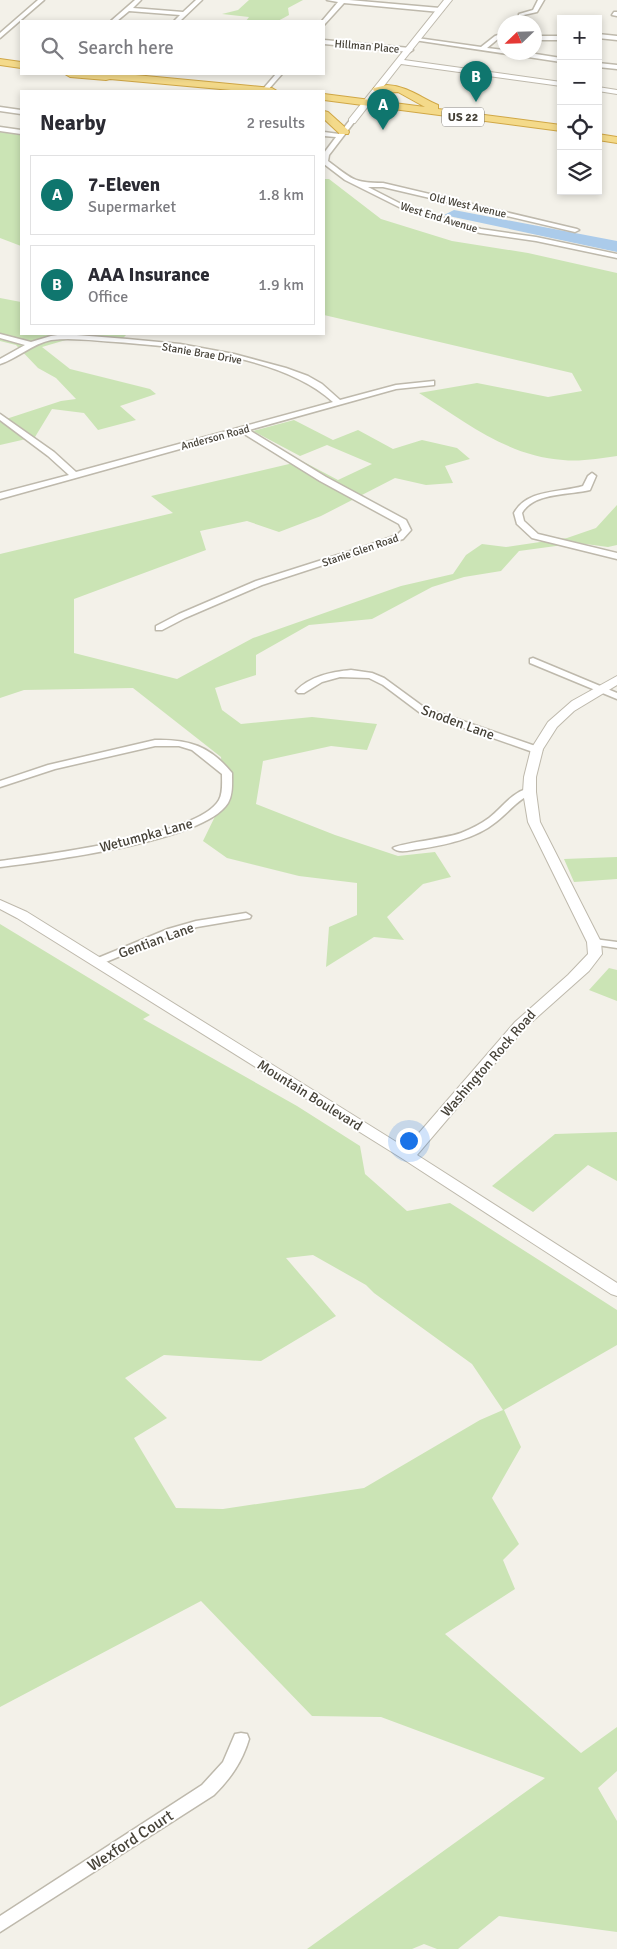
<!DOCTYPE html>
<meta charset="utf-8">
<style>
body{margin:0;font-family:Signika,sans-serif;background:#f2f2f3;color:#2b2b33}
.controls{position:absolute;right:15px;top:15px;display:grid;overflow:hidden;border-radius:0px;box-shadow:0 2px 8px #0003}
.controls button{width:45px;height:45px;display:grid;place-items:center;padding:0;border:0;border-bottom:1px solid #e1e1e2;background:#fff;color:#2b2b33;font:25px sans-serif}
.compass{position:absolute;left:497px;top:15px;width:45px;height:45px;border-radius:50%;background:#fff;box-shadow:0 2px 8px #0003;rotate:247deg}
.you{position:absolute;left:408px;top:1140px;width:18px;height:18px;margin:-12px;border:4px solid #fff;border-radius:50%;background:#1a73e8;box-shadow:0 0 0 8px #1a73e833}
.badge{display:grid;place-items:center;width:32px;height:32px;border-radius:50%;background:#0f766e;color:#fff;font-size:16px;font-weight:700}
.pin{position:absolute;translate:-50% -41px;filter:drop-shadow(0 1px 2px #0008)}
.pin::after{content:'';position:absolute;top:26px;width:18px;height:15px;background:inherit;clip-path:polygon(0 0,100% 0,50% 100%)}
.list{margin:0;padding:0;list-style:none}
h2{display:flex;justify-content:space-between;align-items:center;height:65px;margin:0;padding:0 20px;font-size:21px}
h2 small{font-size:16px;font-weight:400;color:#7c7c81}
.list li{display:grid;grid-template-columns:32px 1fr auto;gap:15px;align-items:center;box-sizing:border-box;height:80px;margin:0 10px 10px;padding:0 10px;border:1px solid #e1e1e2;border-radius:0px}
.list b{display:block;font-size:19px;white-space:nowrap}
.list p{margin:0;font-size:16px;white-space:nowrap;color:#7c7c81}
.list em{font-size:16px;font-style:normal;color:#7c7c81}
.icon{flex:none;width:28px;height:28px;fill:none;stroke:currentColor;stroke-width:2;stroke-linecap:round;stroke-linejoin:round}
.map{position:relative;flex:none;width:617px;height:1949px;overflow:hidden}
.search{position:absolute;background:#fff;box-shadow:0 2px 8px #0003;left:20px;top:20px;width:305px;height:55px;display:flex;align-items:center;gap:12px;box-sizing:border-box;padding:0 18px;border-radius:0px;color:#7c7c81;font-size:19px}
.panel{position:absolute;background:#fff;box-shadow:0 2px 8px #0003;left:20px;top:90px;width:305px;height:245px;border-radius:0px}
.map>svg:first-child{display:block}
.green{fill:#cbe4b5;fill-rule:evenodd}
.water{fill:#abcbea}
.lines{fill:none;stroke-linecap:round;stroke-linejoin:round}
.minor-casing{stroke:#beb9ac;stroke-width:3}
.tertiary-casing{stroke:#beb9ac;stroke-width:2}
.trunk-casing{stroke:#d0a746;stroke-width:2}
.minor{fill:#fff;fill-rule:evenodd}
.tertiary{fill:#fff;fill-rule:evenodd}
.trunk{fill:#f4da8a;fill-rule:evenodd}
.labels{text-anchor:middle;stroke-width:4;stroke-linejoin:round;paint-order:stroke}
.far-street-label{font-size:11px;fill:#464238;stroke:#fff}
.shield{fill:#fff;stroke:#7e7b74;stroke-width:1}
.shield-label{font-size:12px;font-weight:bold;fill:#464238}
.street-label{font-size:14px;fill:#464238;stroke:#fff}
.near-street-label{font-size:16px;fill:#464238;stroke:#fff}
</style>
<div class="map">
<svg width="617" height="1949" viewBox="0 0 617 1949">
<rect width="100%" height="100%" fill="#f3f1e9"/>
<path class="green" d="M249 0H303L288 8 289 15 278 21H246L249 17 222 14 238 10Z
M0 132 21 135V246L0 238Z
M324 179H329L381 219 452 241 528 253 617 273V456C600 458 581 462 563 460 507 456 466 422 419 393L477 383 548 397 582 391 572 373 324 315Z
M0 298 21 302V334H127L122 339 76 337 42 347 70 369 150 389 156 394 120 406 136 420 98 430 84 413 52 409 35 437 0 445V421L61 401 76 399 56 378 38 368 16 345 0 341Z
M294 420 333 440 358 430 393 449 422 440 457 448 470 459 445 466 453 483 426 485 395 478 321 516 279 532 247 521 200 531 206 550 74 599V653L177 679 253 638 401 586 453 574 466 555 482 544 506 547 567 538 596 528 617 505V545L608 547 578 543 519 551 501 571 464 577 432 587 372 619 309 625 256 655V675L215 688 222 710 241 724 312 717 377 724 367 750 331 746 263 761 256 804 335 835 398 856 435 852 451 877 423 884 387 917 404 940 374 937 326 967 329 927 357 915V883L299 876 227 858 203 841 224 798 221 757 133 688 24 690 0 698V554L173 513 151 496 302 461 338 480 372 464 327 445 300 456 253 431Z
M617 857V879L574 882 564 859Z
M0 924 150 1015 143 1019 297 1106 360 1146 365 1174 407 1211 450 1203 617 1310V1345L504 1410 521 1447 492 1498 519 1544 503 1560 515 1589 445 1634 581 1753 617 1727V1771L598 1788 617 1821V1932L499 1916 458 1949H437L424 1944 412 1949H307L545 1778 381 1717 312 1716 201 1601 0 1707ZM313 1255 366 1285 374 1293 472 1364 503 1410 480 1420 364 1488 223 1509 176 1508 134 1438 167 1418 125 1378 164 1355 261 1361 336 1316 286 1258Z
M609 968 617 970V1001L589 990Z
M617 1132V1181L588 1165 533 1212 492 1186 555 1134Z"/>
<path class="water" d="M454 210 617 241V252L444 215Z"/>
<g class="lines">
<g class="minor-casing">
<path id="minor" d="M38 0H44L0 38V33Z
M135 0H141L133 8 183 12 196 0H202L180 21H174L180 15 129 11 117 21H111Z
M327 0H349L440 8 443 10 440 12 344 3 324 25 322 21 338 2Z
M538 0H544L537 12 519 16V14L533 10Z
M614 12H617V16L612 15Z
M504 33V37L499 38 487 48 504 50V52H523L561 58V62L414 40 417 38 481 47 495 36Z
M598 34 617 36V40L598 38Z
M534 36H561V40H534Z
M324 40 410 48 413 50 410 52 324 44Z
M598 63 617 65V69L598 67Z
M276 74H282L267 91H263V89Z
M0 107 21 110V114L0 111Z
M350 120 355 121 329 155 328 161C352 179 353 183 383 183L577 229 579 230 575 232 383 187H368L407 207 481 229 536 237 617 254V258L536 241 480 233 403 209 345 180 324 164V153L336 137 324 136V132L339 134Z
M0 127 21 130V134L0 131Z
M0 334 31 342 51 336 64 334 127 339 180 344 234 354 286 368 308 376 322 384 340 400 396 385 434 381V385L396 389 249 430 326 477 406 520 411 530 403 539 262 585 185 618 162 630H156V626L179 614 256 581 366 546 397 535 402 530 399 524 320 481 241 432 0 499V493L69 475 48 456 0 420V414L54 452 76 472 333 402C283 356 182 347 116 342 95 341 73 337 51 340 32 344 18 358 0 364V359L25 345 0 338Z
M592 473 596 476 590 490C570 495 534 492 522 513L524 521 538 534 617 553V559L532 538 517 524 514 513C527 489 560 493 583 486L588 476Z
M533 658 617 693V699L530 663V659Z
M351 670 372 673 384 678 425 708 541 748 542 750 537 753 533 752 419 712 383 685 369 678 340 677 322 682 304 693H298L296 691C310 676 331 672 351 670Z
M155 740C189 739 210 746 232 773 232 783 233 794 228 803 204 842 46 861 0 867V861C42 855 199 836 219 800 223 793 222 782 222 774L192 750 179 746H155L55 769 0 787V781L48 765Z
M529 788 534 791 533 793C517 800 509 812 496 822 475 839 445 845 419 849 411 850 399 854 393 848 397 844 448 838 461 833 471 829 481 824 489 818 503 807 511 793 529 788Z
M246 913 251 916 250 918 197 927 176 933 101 964 97 965 91 962 93 960 168 929 196 921Z
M594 939 617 942V948L590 944 588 942 590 940Z
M241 1733 247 1734 249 1739C242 1762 231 1778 214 1795L0 1932V1916L202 1785 223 1762 235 1734Z"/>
</g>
<g class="tertiary-casing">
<path id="tertiary" d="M444 0H452L404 60 561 82V86L401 64 355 123H349V119Z
M598 87 617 90V94L598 91Z
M617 676V685L574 711 557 727 543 749 536 777V792L540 822 601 942 602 954 589 971 525 1028 417 1155 617 1283V1296L611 1294 403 1159 17 918 0 909V900L27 912 406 1148 515 1022 568 975 588 954 587 942 528 822 523 792 524 777 531 749 548 722 572 701Z"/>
</g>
<g class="trunk-casing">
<path id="trunk" d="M0 59 21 62V68L0 65Z
M65 74H125L272 88 277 91H242L110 79 106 80 70 77Z
M387 85C407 86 420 97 438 105V109L561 125V131L324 100V94L425 107 398 92 378 93 373 90 374 88Z
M324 111 328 112 348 130 349 132 348 134H340L324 119Z
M598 134 617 137V143L598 140Z"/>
</g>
<use href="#minor" class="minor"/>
<use href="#tertiary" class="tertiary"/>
<use href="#trunk" class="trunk"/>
</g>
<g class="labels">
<g class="far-street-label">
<text transform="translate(367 46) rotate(5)" y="4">Hillman Place</text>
<text transform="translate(468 205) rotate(13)" y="4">Old West Avenue</text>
<text transform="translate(439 217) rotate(17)" y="4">West End Avenue</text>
<text transform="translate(202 353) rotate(10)" y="4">Stanie Brae Drive</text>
<text transform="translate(215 437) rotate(-15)" y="4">Anderson Road</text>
<text transform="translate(360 550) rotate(-19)" y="4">Stanie Glen Road</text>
</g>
<rect class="shield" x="442" y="107.5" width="42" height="19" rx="4"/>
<g class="shield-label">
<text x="463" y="121">US 22</text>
</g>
<g class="street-label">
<text transform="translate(458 722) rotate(20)" y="5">Snoden Lane</text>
<text transform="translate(146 835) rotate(-15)" y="5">Wetumpka Lane</text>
<text transform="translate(156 940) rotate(-20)" y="5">Gentian Lane</text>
<text transform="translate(488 1063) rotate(-49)" y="5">Washington Rock Road</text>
<text transform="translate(310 1095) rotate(32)" y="5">Mountain Boulevard</text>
</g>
<g class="near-street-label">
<text transform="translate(130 1840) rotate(-33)" y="6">Wexford Court</text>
</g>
</g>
</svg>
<div class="controls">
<button>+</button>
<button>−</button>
<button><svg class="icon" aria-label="locate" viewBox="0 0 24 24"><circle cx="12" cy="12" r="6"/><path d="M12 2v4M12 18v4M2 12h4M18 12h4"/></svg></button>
<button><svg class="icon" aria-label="layers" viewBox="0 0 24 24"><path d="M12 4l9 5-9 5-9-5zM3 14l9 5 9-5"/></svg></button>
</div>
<svg class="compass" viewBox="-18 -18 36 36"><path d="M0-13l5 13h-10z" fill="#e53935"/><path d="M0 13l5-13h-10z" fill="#7c7c81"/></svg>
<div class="you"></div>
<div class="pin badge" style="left:383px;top:130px">A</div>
<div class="pin badge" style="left:476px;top:102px">B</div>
<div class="search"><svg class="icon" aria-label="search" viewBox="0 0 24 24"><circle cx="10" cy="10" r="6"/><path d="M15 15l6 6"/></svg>Search here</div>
<section class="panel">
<h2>Nearby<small>2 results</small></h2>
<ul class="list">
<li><span class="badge">A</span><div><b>7-Eleven</b><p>Supermarket</p></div><em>1.8 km</em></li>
<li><span class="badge">B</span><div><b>AAA Insurance</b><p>Office</p></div><em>1.9 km</em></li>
</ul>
</section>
</div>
